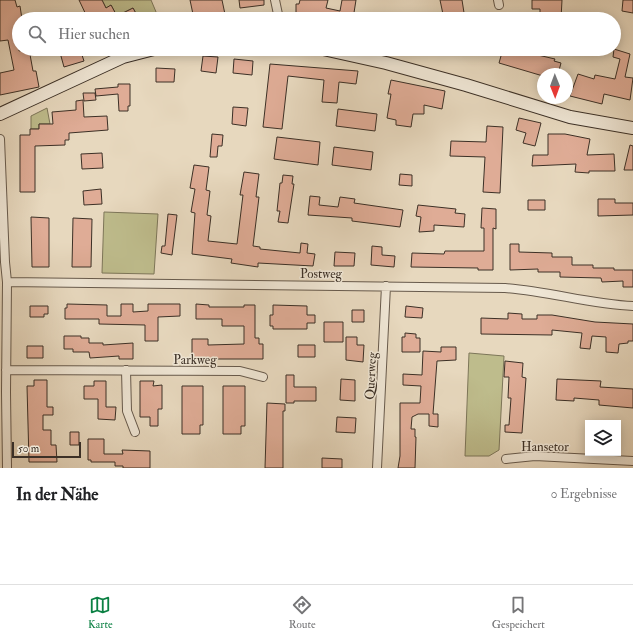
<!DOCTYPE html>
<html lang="de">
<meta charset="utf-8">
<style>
body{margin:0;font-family:"IM FELL Double Pica",serif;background:#f2f2f2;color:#202124}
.controls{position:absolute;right:12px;bottom:12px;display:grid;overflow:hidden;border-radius:0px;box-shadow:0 2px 10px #0003}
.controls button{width:36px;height:36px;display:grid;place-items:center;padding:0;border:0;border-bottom:1px solid #e0e0e0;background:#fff;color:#202124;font:20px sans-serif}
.compass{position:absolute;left:537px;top:68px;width:36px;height:36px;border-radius:50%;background:#fff;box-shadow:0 2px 10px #0003;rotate:179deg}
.scale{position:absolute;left:12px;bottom:10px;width:69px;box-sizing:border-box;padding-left:4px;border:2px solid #3c3026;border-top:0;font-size:11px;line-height:14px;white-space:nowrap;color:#3c3026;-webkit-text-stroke:3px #efe6d5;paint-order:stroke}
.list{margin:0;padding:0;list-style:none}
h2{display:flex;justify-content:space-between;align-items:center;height:52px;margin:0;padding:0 16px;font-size:17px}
h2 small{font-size:13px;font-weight:400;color:#757577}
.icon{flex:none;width:22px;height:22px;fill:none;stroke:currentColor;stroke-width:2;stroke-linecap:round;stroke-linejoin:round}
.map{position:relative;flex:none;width:633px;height:468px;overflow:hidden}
.search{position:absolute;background:#fff;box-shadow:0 2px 10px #0003;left:12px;right:12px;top:12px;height:44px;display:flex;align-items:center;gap:10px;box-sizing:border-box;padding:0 14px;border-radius:22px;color:#757577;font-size:15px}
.sheet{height:116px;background:#fff}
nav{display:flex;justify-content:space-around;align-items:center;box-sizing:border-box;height:56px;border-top:1px solid #e0e0e0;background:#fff;font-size:11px;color:#757577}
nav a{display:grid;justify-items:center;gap:2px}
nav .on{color:#0b8043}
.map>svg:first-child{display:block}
.green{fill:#bebc8c;stroke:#7d7659}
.building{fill:#dfac96;stroke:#3c3026}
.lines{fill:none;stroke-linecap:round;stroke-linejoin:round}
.minor-casing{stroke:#675a4c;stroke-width:10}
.secondary-casing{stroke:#3c3026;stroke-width:14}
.minor{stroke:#efe6d5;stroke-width:8}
.secondary{stroke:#efe6d5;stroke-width:12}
.labels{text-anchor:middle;stroke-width:3;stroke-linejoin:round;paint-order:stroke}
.street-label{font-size:13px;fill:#3c3026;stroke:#efe6d5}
</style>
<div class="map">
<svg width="633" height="468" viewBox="0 0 633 468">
<rect width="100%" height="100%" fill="#e7d8be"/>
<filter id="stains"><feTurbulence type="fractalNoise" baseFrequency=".005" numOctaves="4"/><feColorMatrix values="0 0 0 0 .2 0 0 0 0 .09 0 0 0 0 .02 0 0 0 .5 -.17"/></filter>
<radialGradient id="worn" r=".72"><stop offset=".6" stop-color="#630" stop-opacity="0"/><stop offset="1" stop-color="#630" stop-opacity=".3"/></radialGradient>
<path class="green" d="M102 0H151L159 19H139L133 8 117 16 111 5 106 8Z
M47 108 50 124H39V129H31V116Z
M104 212 158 214 154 274 102 273Z
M469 353 504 356 499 450 489 456H465Z"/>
<path class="building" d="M0 0H15L17 7 20 6 22 19H19V51L29 49 33 71H36L39 87 0 95V73L14 70 8 40 0 41Z
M79 0H102L106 8 111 5 117 16 133 8 139 19H88Z
M190 0H222L226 19H194Z
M239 0H264V5L240 8Z
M300 0H328L326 8 340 11 342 0H356L353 19H296V4H299Z
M440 0H462L465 19H444Z
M532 0H562L561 19H540V9H532Z
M623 0H633V13L622 11Z
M59 49H80L84 61 64 67Z
M503 49H526L525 52 555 59 554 61 561 63 558 74H543V76L499 63Z
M614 49 630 54 625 77 633 78 630 100 604 94 602 104 570 96 578 74 594 79 595 75 615 79 620 59 613 57Z
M203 56 218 57 216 73 201 71Z
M234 59 253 61 252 75 233 73Z
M270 64 358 71 356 84 339 82 337 103 322 102 324 80 288 76 282 129 263 127Z
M156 68 175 69 174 82H156Z
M391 80 445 91 442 109 424 105V114H413L411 127 396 125V120L387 118 391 94H388Z
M118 84H130V106H128V111H119L118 94 96 96 95 89 118 87Z
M83 93H95L96 100 84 101Z
M83 100 84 117 107 116 108 130 69 133V140H65V145L35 146V192H20V135H30V129H39V124H53L52 112 76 110V101Z
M233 107 248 108 246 126 232 124Z
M338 109 377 114 375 131 336 126Z
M519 118 541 123 535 146 523 143 526 133 516 130Z
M487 126 503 127 500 193 483 192 485 157 450 156 451 141 486 142Z
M212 134 223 135 222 146H218L217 157H210Z
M548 134H565L590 139 587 155 614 154 615 171H589V173L575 172 576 164 532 166 533 155H548Z
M277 137 320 142 318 165 274 159Z
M630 145 633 146V170H624Z
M334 147 373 152 371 170 332 165Z
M102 153 103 168 82 169 81 154Z
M194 165 209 167 206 190 210 191 207 215 211 216 208 241 237 244 243 195H240L244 172 259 174 256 197H259L253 246 260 247V249L300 253 301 243 308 244 307 253 315 254 313 266 258 263V267L231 263 232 259 192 254 195 213 191 212 195 189 190 188Z
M400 174 412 175V186L399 185Z
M283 175 293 176 292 184H294L288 223 278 222 280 211H277L280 183H282Z
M101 189 102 204 84 205 83 191Z
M310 196 320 197 319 205 338 207 340 197 355 199 354 203 403 210 400 227 352 221V218L308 215Z
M598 199H615V203H633V215L598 216Z
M528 200H545V210H528Z
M418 205 456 209 455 213 465 214 464 227 434 225V231L419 232 421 217 416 216Z
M482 208 496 209V229L493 228V270H478V268L411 267 412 253 444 254 445 251H484V228H481Z
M168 214 177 215 172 255 161 253 162 246H165Z
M31 217 49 218V267H32Z
M73 218 92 219 91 267H72Z
M510 244H519V252L552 253V257H572V265H593V268H614V270H633V287H623V281L602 282 601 278 560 277V272H538V269L510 270Z
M372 246 382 247V255L395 256 394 267 371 265Z
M335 252 355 253 354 266H334Z
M67 304 107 305V316H121V304H133V312L148 311V304H180V316L158 317V341H145V325L99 324V319H65V308H67Z
M196 304 209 305V307H244V305H255V338H259V344H263V359H192V339H208V345L244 344V326H222V319H196Z
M273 305 307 306V315H315V323H307V329H273V326H270V315H273Z
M30 306H48V314H44V317H30Z
M406 306 423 308 422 318 405 317Z
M352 310H364V322H352Z
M508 313 522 314V319H537V315H552L595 322 633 324V341H628V343L619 344 618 353 606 352V337L592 336 590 349 580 348 582 333 552 330V335L481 334V318L508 319Z
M324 322H343V342H324Z
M405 333 416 334V338H420V352H402V337H405Z
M64 336H81V338H89V343H103V345L133 343V359H119V356L90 358 89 352H73V349H64Z
M346 337H357V345H364L363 362 346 360Z
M298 345H315V357H298Z
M27 346H43V358H27Z
M441 347H456V360L437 361 433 414H438V427L429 426V414H418L412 417 411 429H415V437H416L415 468H398L400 456V403H420L421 386 403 385V374L422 375 423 351 441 352Z
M505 361 523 363 522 377 526 378 522 433 505 432V425H509L511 398H508L509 377H504Z
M286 375H294V387H316V401H294V403H286Z
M341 379 355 380V401L340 400Z
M557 379 601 381 600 387 633 389V408L599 405V400L574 398V401L556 400Z
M34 380H47V407H53V415H43V430H51V445H56L57 462H29L27 386H34Z
M94 381H106V407H116L115 420 98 419V399H84V386H94Z
M140 381H154L153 386 162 385V409H158V426H150V417H140Z
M182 386H203V425H200V434H182Z
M223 386H245V426H241V434H223Z
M267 403 285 404V411H283V468H265Z
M337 417 356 418 355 433 336 432Z
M70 432H79V445H70Z
M88 439H104V454H123L122 450 150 451V468H123V466H115V462H91V460H88Z
M322 458 342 459V468H322Z"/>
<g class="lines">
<g class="minor-casing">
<path id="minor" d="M275 0 279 19
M498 0 499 5
M0 139 5 262 7 282 6 392 7 468
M7 282 505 288C548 291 590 304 633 306
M6 370 240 371 263 377
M126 370 127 411 135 432
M506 459 535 456 633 461
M377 468 386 286"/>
</g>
<g class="secondary-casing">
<path id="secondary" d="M323 49 386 63 466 85 570 117 633 128
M0 114 123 57 154 49"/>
</g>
<use href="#minor" class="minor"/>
<use href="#secondary" class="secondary"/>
</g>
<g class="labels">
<g class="street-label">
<text x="321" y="278">Postweg</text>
<text x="195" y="364">Parkweg</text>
<text transform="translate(370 376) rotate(-87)" y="5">Querweg</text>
<text x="545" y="451">Hansetor</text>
</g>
</g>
<rect width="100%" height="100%" filter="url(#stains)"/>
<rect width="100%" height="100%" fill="url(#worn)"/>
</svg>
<div class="controls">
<button><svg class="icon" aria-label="layers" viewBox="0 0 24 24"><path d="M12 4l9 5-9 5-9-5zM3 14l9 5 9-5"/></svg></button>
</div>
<svg class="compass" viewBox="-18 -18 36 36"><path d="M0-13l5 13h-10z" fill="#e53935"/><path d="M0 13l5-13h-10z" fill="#757577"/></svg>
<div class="scale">50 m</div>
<div class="search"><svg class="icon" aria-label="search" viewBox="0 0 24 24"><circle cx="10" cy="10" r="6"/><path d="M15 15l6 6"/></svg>Hier suchen</div>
</div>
<section class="sheet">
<h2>In der Nähe<small>0 Ergebnisse</small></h2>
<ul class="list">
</ul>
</section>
<nav>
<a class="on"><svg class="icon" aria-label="map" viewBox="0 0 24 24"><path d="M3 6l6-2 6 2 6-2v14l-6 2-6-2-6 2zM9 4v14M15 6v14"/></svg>Karte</a>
<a><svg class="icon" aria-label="directions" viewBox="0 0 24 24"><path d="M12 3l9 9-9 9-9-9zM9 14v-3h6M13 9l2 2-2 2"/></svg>Route</a>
<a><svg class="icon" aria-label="saved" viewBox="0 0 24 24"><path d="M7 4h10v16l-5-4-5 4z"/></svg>Gespeichert</a>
</nav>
